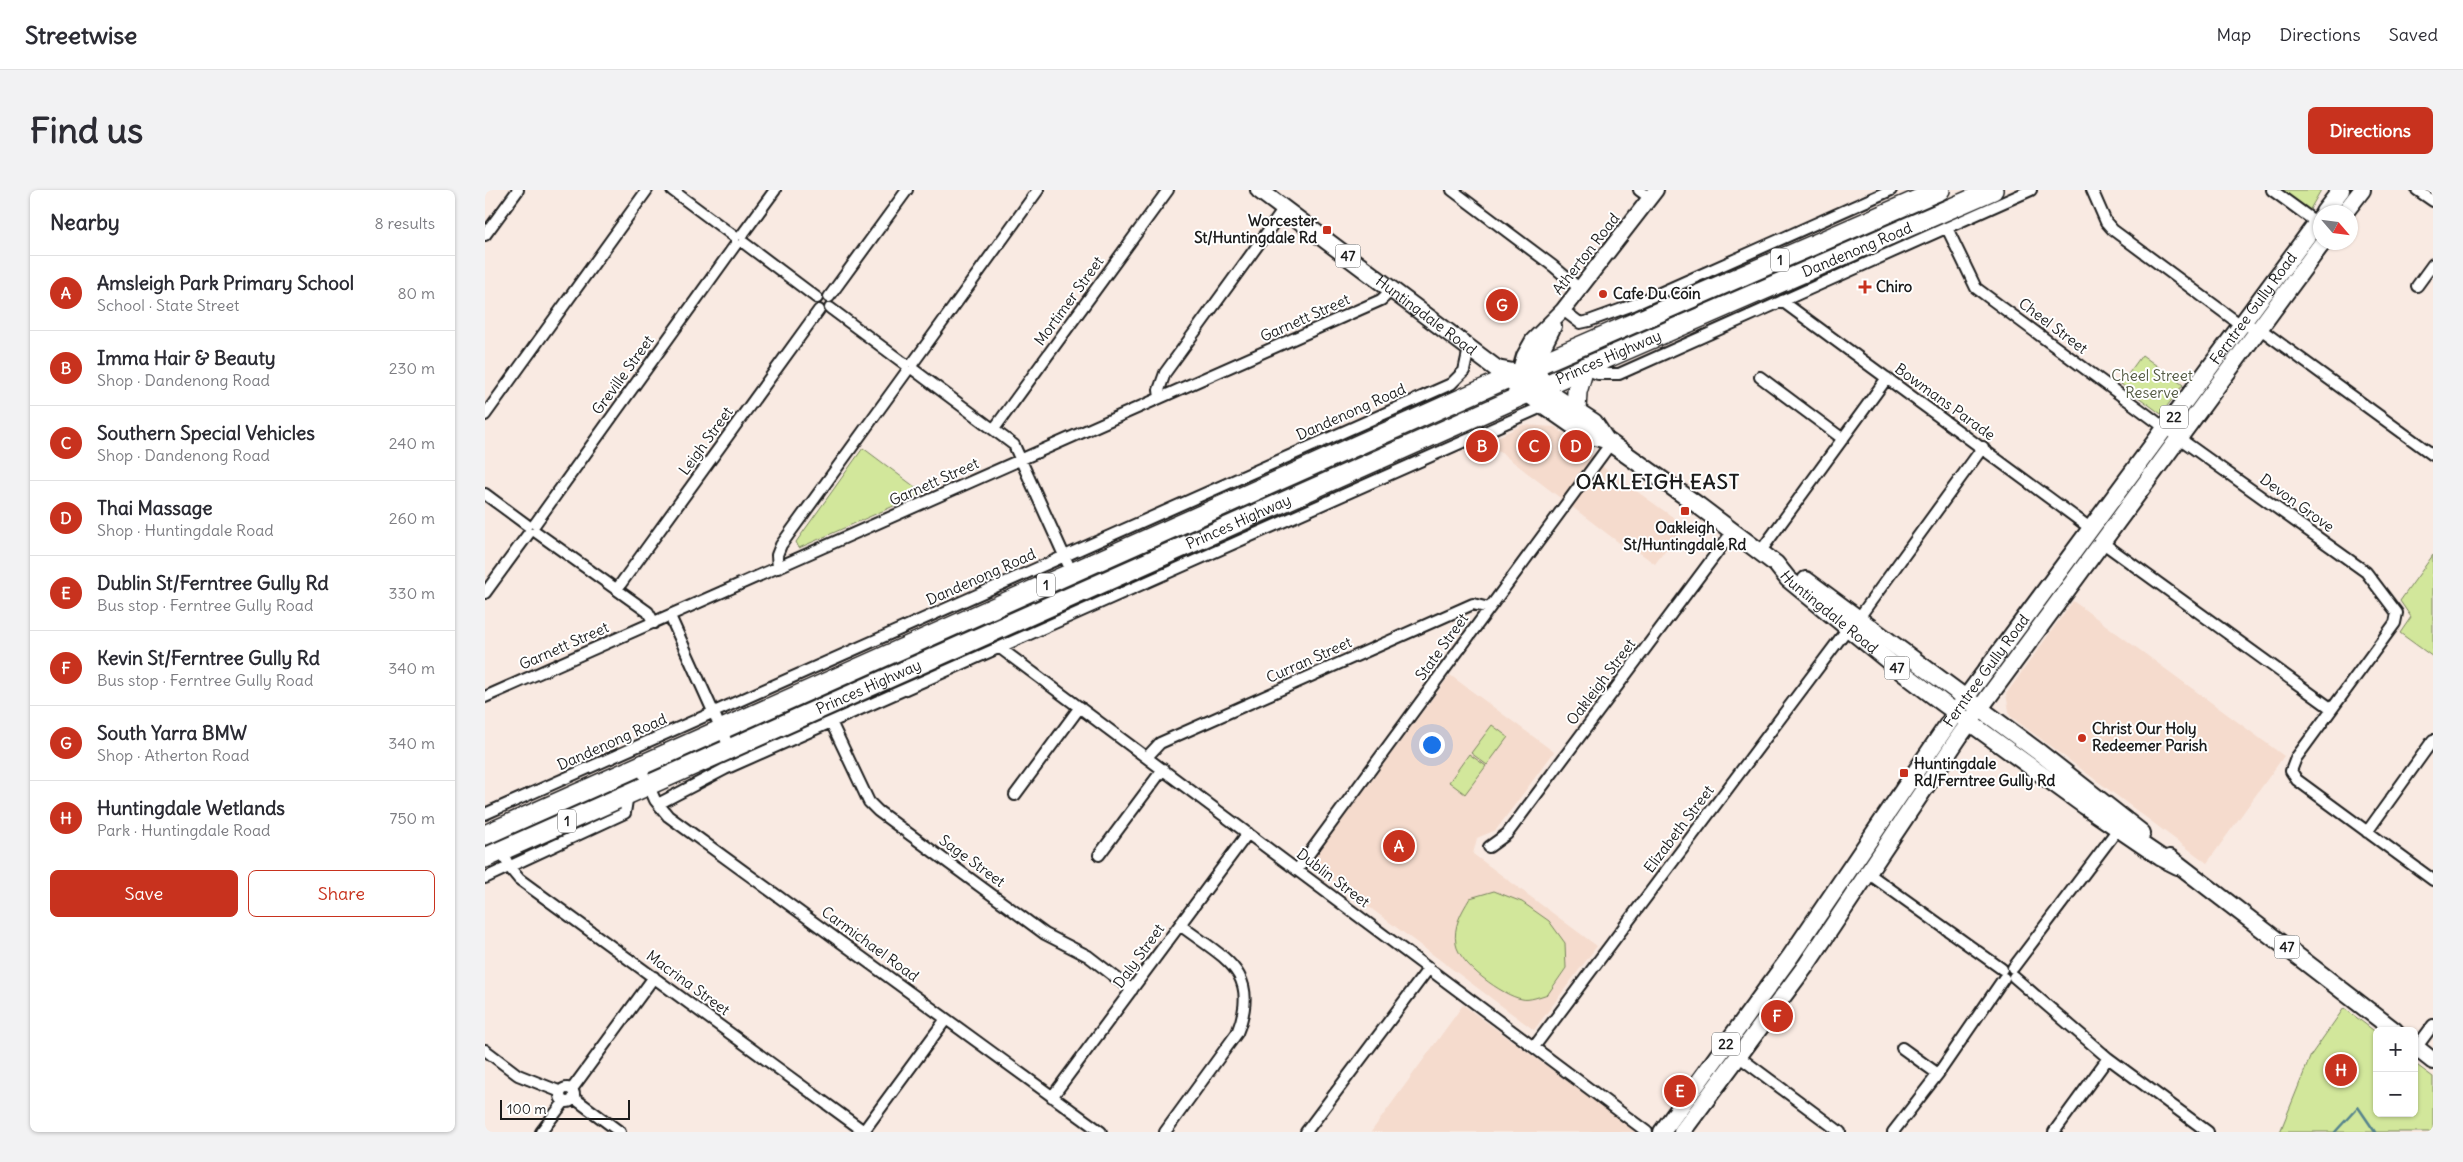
<!DOCTYPE html>
<meta charset="utf-8">
<style>
body{margin:0;font-family:Delius,sans-serif;background:#f2f2f3;color:#2b2b33}
.controls{position:absolute;right:15px;bottom:15px;display:grid;overflow:hidden;border-radius:8px;box-shadow:0 1px 4px #0004}
.controls button{width:45px;height:45px;display:grid;place-items:center;padding:0;border:0;border-bottom:1px solid #e1e1e2;background:#fff;color:#2b2b33;font:25px sans-serif}
.compass{position:absolute;left:1828px;top:15px;width:45px;height:45px;border-radius:50%;background:#fff;box-shadow:0 1px 4px #0004;rotate:118deg}
.scale{position:absolute;left:15px;bottom:12px;width:130px;box-sizing:border-box;padding-left:5px;border:2px solid #1c1c1c;border-top:0;font-size:14px;line-height:18px;white-space:nowrap;color:#1c1c1c;-webkit-text-stroke:4px #fff;paint-order:stroke}
.you{position:absolute;left:946px;top:554px;width:18px;height:18px;margin:-12px;border:4px solid #fff;border-radius:50%;background:#1a73e8;box-shadow:0 0 0 8px #1a73e833}
.badge{display:grid;place-items:center;width:32px;height:32px;border-radius:50%;background:#c8321e;color:#fff;font-size:16px;font-weight:700}
.pin{position:absolute;translate:-50% -50%;border:2px solid #fff;box-shadow:0 1px 5px #0006}
.list{margin:0;padding:0;list-style:none}
h2{display:flex;justify-content:space-between;align-items:center;height:65px;margin:0;padding:0 20px;font-size:21px}
h2 small{font-size:16px;font-weight:400;color:#7c7c81}
.list li{display:grid;grid-template-columns:32px 1fr auto;gap:15px;align-items:center;box-sizing:border-box;height:75px;padding:0 20px;border-top:1px solid #e1e1e2}
.list b{display:block;font-size:19px;white-space:nowrap}
.list p{margin:0;font-size:16px;white-space:nowrap;color:#7c7c81}
.list em{font-size:16px;font-style:normal;color:#7c7c81}
.actions{display:flex;gap:10px;padding:15px 20px}
.actions a{flex:1;padding:11px 0;border:1px solid #c8321e;border-radius:8px;text-align:center;font-size:18px;color:#c8321e}
.actions .main{background:#c8321e;color:#fff}
.map{position:relative;flex:none;width:1948px;height:942px;overflow:hidden;border-radius:8px}
header{display:flex;align-items:center;gap:30px;box-sizing:border-box;height:70px;padding:0 25px;background:#fff;border-bottom:1px solid #e1e1e2}
header strong{font-size:24px}
nav{display:flex;gap:28px;margin-inline-start:auto;font-size:18px}
.intro{display:flex;align-items:center;justify-content:space-between;box-sizing:border-box;height:120px;padding:0 30px}
h1{margin:0;font-size:35px}
.button{padding:12px 22px;border-radius:8px;background:#c8321e;color:#fff;font-size:18px;font-weight:700}
main{display:flex;gap:30px;padding:0 30px}
aside{flex:1;background:#fff;border-radius:8px;box-shadow:0 1px 4px #0004}
.map>svg:first-child{display:block}
.built{fill:#f5dbcd}
.green{fill:#d2e79b;stroke:#77825c}
.lines{fill:none;stroke-linecap:round;stroke-linejoin:round}
.stream{stroke:#54838d;stroke-width:2.5}
.street-casing{stroke:#1c1c1c;stroke-width:14}
.secondary-casing{stroke:#1c1c1c;stroke-width:18}
.primary-casing{stroke:#1c1c1c;stroke-width:20}
.highway-casing{stroke:#1c1c1c;stroke-width:22}
.street{stroke:#fff;stroke-width:10}
.secondary{stroke:#fff;stroke-width:14}
.primary{stroke:#fff;stroke-width:16}
.highway{stroke:#fff;stroke-width:19}
.poi-dot{fill:#c8321e;stroke:#fff;stroke-width:2}
.labels{text-anchor:middle;stroke-width:4;stroke-linejoin:round;paint-order:stroke}
.shield{fill:#fff;stroke:#606060;stroke-width:1}
.shield-label{font-size:14px;font-weight:bold;fill:#1c1c1c}
.poi-label{font-size:15px;font-weight:bold;fill:#1c1c1c;stroke:#fff;text-anchor:start}
.street-label{font-size:15px;fill:#1c1c1c;stroke:#fff}
.park-label{font-size:15px;fill:#535942;stroke:#fff}
.district-label{font-size:20px;font-weight:bold;letter-spacing:1px;fill:#1c1c1c;stroke:#fff}
</style>
<header>
<strong>Streetwise</strong>
<nav><a>Map</a><a>Directions</a><a>Saved</a></nav>
</header>
<div class="intro"><h1>Find us</h1><a class="button">Directions</a></div>
<main>
<aside>
<h2>Nearby<small>8 results</small></h2>
<ul class="list">
<li><span class="badge">A</span><div><b>Amsleigh Park Primary School</b><p>School · State Street</p></div><em>80 m</em></li>
<li><span class="badge">B</span><div><b>Imma Hair &amp; Beauty</b><p>Shop · Dandenong Road</p></div><em>230 m</em></li>
<li><span class="badge">C</span><div><b>Southern Special Vehicles</b><p>Shop · Dandenong Road</p></div><em>240 m</em></li>
<li><span class="badge">D</span><div><b>Thai Massage</b><p>Shop · Huntingdale Road</p></div><em>260 m</em></li>
<li><span class="badge">E</span><div><b>Dublin St/Ferntree Gully Rd</b><p>Bus stop · Ferntree Gully Road</p></div><em>330 m</em></li>
<li><span class="badge">F</span><div><b>Kevin St/Ferntree Gully Rd</b><p>Bus stop · Ferntree Gully Road</p></div><em>340 m</em></li>
<li><span class="badge">G</span><div><b>South Yarra BMW</b><p>Shop · Atherton Road</p></div><em>340 m</em></li>
<li><span class="badge">H</span><div><b>Huntingdale Wetlands</b><p>Park · Huntingdale Road</p></div><em>750 m</em></li>
</ul>
<div class="actions"><a class="main">Save</a><a>Share</a></div>
</aside>
<div class="map">
<svg width="1948" height="942" viewBox="0 0 1948 942">
<rect width="100%" height="100%" fill="#f9eae2"/>
<filter id="ink" filterUnits="userSpaceOnUse"><feTurbulence type="fractalNoise" baseFrequency=".02" numOctaves="2"/><feDisplacementMap in="SourceGraphic" scale="10" xChannelSelector="R" yChannelSelector="G"/><feConvolveMatrix kernelMatrix="1 2 1 2 8 2 1 2 1" color-interpolation-filters="sRGB"/></filter>
<g filter="url(#ink)">
<path class="built" d="M1038 235 1070 237 1105 263 1119 278 1199 335 1170 374 1144 355 1141 358 1002 252Z
M1588 411 1799 566 1722 673 1525 526 1521 504Z
M965 485 1069 562 1011 640 992 648 988 664 1112 756 1049 840 825 673Z
M978 815 1152 942H886Z"/>
<path class="green" d="M1796 0H1836L1824 21Z
M1657 165 1698 195 1676 224 1636 194Z
M378 258 438 303 314 358 311 352Z
M1948 365V467L1915 443 1926 427 1915 411Z
M1007 535 1023 547 1002 575 986 563Z
M984 564 1001 576 980 604 964 592Z
M1009 701 1037 712 1064 731 1080 753 1081 778 1063 804C1056 806 1044 811 1037 809 1018 806 974 774 971 754 968 736 976 723 985 708Z
M1859 818 1892 843V923H1929V873L1948 887V942H1795L1826 865Z"/>
<g class="lines">
<path class="stream" d="M1850 942 1873 917 1890 942"/>
<g class="street-casing">
<path id="street" d="M187 0 250 47
M967 0 1068 76 1095 99
M1154 0 1165 8
M1607 0 1621 32 1628 40 1756 135 1774 138 1948 265
M1787 0 1832 33
M1932 0 1948 11
M1462 38 1491 98 1680 238 1881 382 1912 423 1910 433 1811 568 1806 581 1812 590 1948 690
M0 45 33 0
M257 45 290 0
M259 53 332 108
M1932 96 1948 74
M344 107 422 0
M1297 111 1605 338
M345 118 420 174
M1078 120 1095 133 1104 131 1148 115 1406 0
M428 173 553 0
M1100 179 1113 184H1134L1546 0
M429 180 529 255 587 383
M1275 187 1358 249
M675 208 674 200 680 183 799 19
M0 225 162 0
M509 239 683 0
M0 304 42 335
M50 334 251 54
M51 342 163 422 169 433
M1618 353 1847 519
M1275 362 1402 188
M293 378 292 365 296 355 422 181
M132 399 334 120
M0 403 44 343
M185 426 245 559
M1373 429 1498 257
M515 458 1162 942
M0 507 896 110 908 99
M346 532 384 612 393 621 560 744 603 766 647 800
M662 567 675 553 988 414 1004 418
M155 576 170 610 183 626 616 942
M530 605 595 517
M173 614 240 579 1059 216
M0 624 966 194 979 181 984 158
M1882 642 1948 550
M1004 657 1022 644 1248 341
M16 660 25 678 34 689 380 942
M614 665 678 579
M812 680 1126 253
M1380 681 1517 779
M0 688 140 623 143 604
M1528 778 1636 635
M1529 787 1623 868 1723 942
M1049 857 1363 438
M1417 858 1453 884
M1931 858 1948 835
M0 860 33 885 76 902
M1253 866 1355 942
M75 905a7 7 0 1 1 14 0a7 7 0 1 1-14 0Z
M87 899 169 787
M567 907 763 643
M89 908 135 942
M56 942 79 912
M378 942 461 829
M680 942 752 843C777 781 738 768 695 735
M821 942 944 778
M1408 942 1453 884 1519 788
M1569 942 1623 868"/>
</g>
<g class="secondary-casing">
<path id="secondary" d="M1034 183 1039 166 1048 150 1078 120 1171 0
M1058 197 1052 170 1069 136"/>
</g>
<g class="primary-casing">
<g id="primary">
<path id="s1" d="M774 0 1012 179 1021 189 1100 244 1121 250"/>
<path d="M1839 22 1856 0"/>
<path d="M1860 22 1877 0"/>
<path id="s2" d="M1012 179 1034 183 1109 232 1121 250 1214 316 1291 374 1303 389 1417 482 1458 513 1600 616 1675 667 1693 676"/>
<path d="M1321 390 1555 563 1657 643"/>
<path d="M1685 668 1910 841"/>
<path d="M1929 856 1948 871"/>
<path id="s3" d="M1177 942 1305 767 1480 509 1836 27"/>
<path d="M1197 942 1322 774 1476 544 1838 52"/>
</g>
</g>
<g class="highway-casing">
<g id="highway">
<path d="M1091 220 1092 202 1099 178"/>
<path d="M0 645 1052 175 1455 0"/>
<path id="s4" d="M0 668 1099 178 1508 0"/>
</g>
</g>
<use href="#street" class="street"/>
<use href="#secondary" class="secondary"/>
<use href="#primary" class="primary"/>
<use href="#highway" class="highway"/>
</g>
</g>
<g class="poi-dot">
<rect x="837" y="35" width="10" height="10" rx="2.5"/>
<path d="M1377.5 89.5h5v5h5v5h-5v5h-5v-5h-5v-5h5z"/>
<circle cx="1118" cy="104" r="5"/>
<rect x="1195" y="316" width="10" height="10" rx="2.5"/>
<circle cx="1597" cy="548" r="5"/>
<rect x="1414" y="578" width="10" height="10" rx="2.5"/>
</g>
<g class="labels">
<g class="shield">
<rect x="850.5" y="54.5" width="25" height="23" rx="4"/>
<rect x="1286" y="58.5" width="18" height="23" rx="4"/>
<rect x="1675" y="215.5" width="28" height="23" rx="4"/>
<rect x="552" y="383.5" width="18" height="23" rx="4"/>
<rect x="1399.5" y="466.5" width="25" height="23" rx="4"/>
<rect x="73" y="619.5" width="18" height="23" rx="4"/>
<rect x="1789.5" y="745.5" width="25" height="23" rx="4"/>
<rect x="1227" y="842.5" width="28" height="23" rx="4"/>
</g>
<g class="shield-label">
<text x="863" y="71">47</text>
<text x="1295" y="75">1</text>
<text x="1689" y="232">22</text>
<text x="561" y="400">1</text>
<text x="1412" y="483">47</text>
<text x="82" y="636">1</text>
<text x="1802" y="762">47</text>
<text x="1241" y="859">22</text>
</g>
<g class="poi-label">
<text x="832" y="36" text-anchor="end">Worcester<tspan x="832" dy="17">St/Huntingdale Rd</tspan></text>
<text x="1391" y="102">Chiro</text>
<text x="1128" y="109">Cafe Du Coin</text>
<text x="1200" y="343" text-anchor="middle">Oakleigh<tspan x="1200" dy="17">St/Huntingdale Rd</tspan></text>
<text x="1607" y="544">Christ Our Holy<tspan x="1607" dy="17">Redeemer Parish</tspan></text>
<text x="1429" y="579">Huntingdale<tspan x="1429" dy="17">Rd/Ferntree Gully Rd</tspan></text>
</g>
<g class="street-label">
<text transform="translate(1372 60) rotate(-23)" y="5">Dandenong Road</text>
<text transform="translate(1101 64) rotate(-52)" y="5">Atherton Road</text>
<text transform="translate(584 111) rotate(-54)" y="5">Mortimer Street</text>
<text dy="5" stroke="none"><textPath href="#s3" startOffset="1014">Ferntree Gully Road</textPath></text>
<text dy="5" stroke="none"><textPath href="#s1" startOffset="209">Huntingdale Road</textPath></text>
<text transform="translate(820 128) rotate(-24)" y="5">Garnett Street</text>
<text transform="translate(1568 136) rotate(37)" y="5">Cheel Street</text>
<text dy="5" stroke="none"><textPath href="#s4" startOffset="1230">Princes Highway</textPath></text>
<text transform="translate(138 185) rotate(-54)" y="5">Greville Street</text>
<text transform="translate(1460 212) rotate(36)" y="5">Bowmans Parade</text>
<text transform="translate(866 222) rotate(-24)" y="5">Dandenong Road</text>
<text transform="translate(221 251) rotate(-54)" y="5">Leigh Street</text>
<text transform="translate(449 292) rotate(-24)" y="5">Garnett Street</text>
<text transform="translate(1812 313) rotate(36)" y="5">Devon Grove</text>
<text dy="5" stroke="none"><textPath href="#s4" startOffset="825">Princes Highway</textPath></text>
<text transform="translate(496 387) rotate(-24)" y="5">Dandenong Road</text>
<text dy="5" stroke="none"><textPath href="#s2" startOffset="416">Huntingdale Road</textPath></text>
<text transform="translate(79 456) rotate(-24)" y="5">Garnett Street</text>
<text transform="translate(957 457) rotate(-54)" y="5">State Street</text>
<text transform="translate(824 470) rotate(-24)" y="5">Curran Street</text>
<text dy="5" stroke="none"><textPath href="#s3" startOffset="564">Ferntree Gully Road</textPath></text>
<text transform="translate(1116 492) rotate(-53)" y="5">Oakleigh Street</text>
<text dy="5" stroke="none"><textPath href="#s4" startOffset="420">Princes Highway</textPath></text>
<text transform="translate(127 552) rotate(-24)" y="5">Dandenong Road</text>
<text transform="translate(1194 639) rotate(-53)" y="5">Elizabeth Street</text>
<text transform="translate(487 671) rotate(36)" y="5">Sage Street</text>
<text transform="translate(848 688) rotate(37)" y="5">Dublin Street</text>
<text transform="translate(385 754) rotate(36)" y="5">Carmichael Road</text>
<text transform="translate(654 766) rotate(-54)" y="5">Daly Street</text>
<text transform="translate(203 793) rotate(36)" y="5">Macrina Street</text>
</g>
<g class="park-label">
<text x="1667" y="191">Cheel Street<tspan x="1667" dy="17">Reserve</tspan></text>
</g>
<g class="district-label">
<text x="1173" y="299">OAKLEIGH EAST</text>
</g>
</g>
</svg>
<div class="controls">
<button>+</button>
<button>−</button>
</div>
<svg class="compass" viewBox="-18 -18 36 36"><path d="M0-13l5 13h-10z" fill="#e53935"/><path d="M0 13l5-13h-10z" fill="#7c7c81"/></svg>
<div class="scale">100 m</div>
<div class="you"></div>
<div class="pin badge" style="left:914px;top:656px">A</div>
<div class="pin badge" style="left:997px;top:256px">B</div>
<div class="pin badge" style="left:1049px;top:256px">C</div>
<div class="pin badge" style="left:1091px;top:256px">D</div>
<div class="pin badge" style="left:1195px;top:901px">E</div>
<div class="pin badge" style="left:1292px;top:826px">F</div>
<div class="pin badge" style="left:1017px;top:115px">G</div>
<div class="pin badge" style="left:1856px;top:880px">H</div>
</div>
</main>
